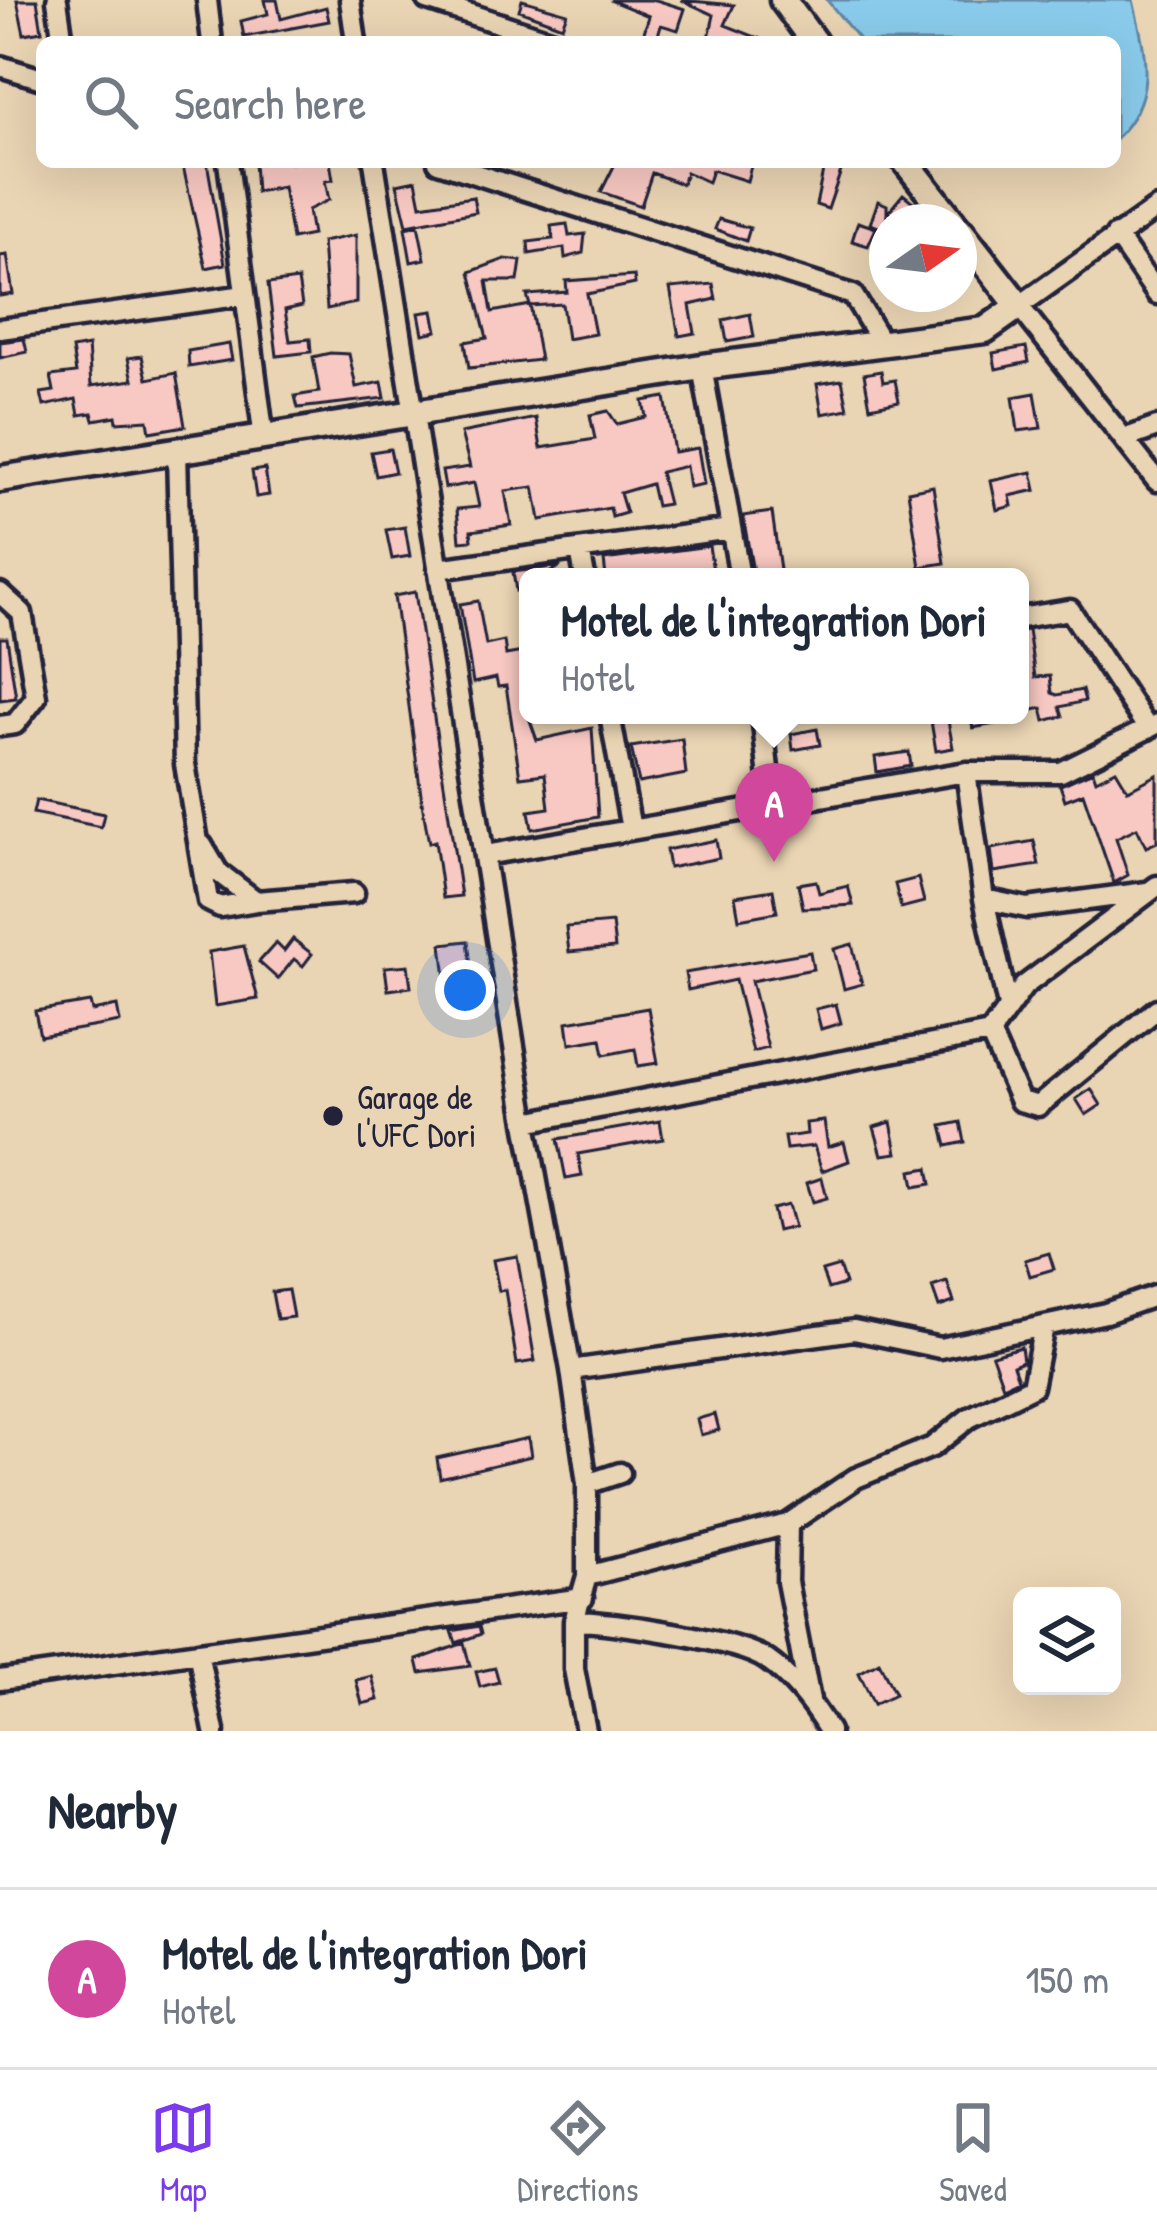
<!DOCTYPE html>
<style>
body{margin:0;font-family:"Patrick Hand",sans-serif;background:#f2f2f3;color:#1f2937}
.controls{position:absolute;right:36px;bottom:36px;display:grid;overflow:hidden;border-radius:18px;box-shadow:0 12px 48px #0002}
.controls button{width:108px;height:108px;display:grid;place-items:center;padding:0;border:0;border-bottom:3px solid #e0e1e3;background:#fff;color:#1f2937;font:60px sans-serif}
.compass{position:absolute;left:869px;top:204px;width:108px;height:108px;border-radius:50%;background:#fff;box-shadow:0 12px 48px #0002;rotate:76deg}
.you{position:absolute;left:465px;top:990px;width:42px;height:42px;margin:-30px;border:9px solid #fff;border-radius:50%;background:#1a73e8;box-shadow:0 0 0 18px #1a73e833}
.badge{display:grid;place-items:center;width:78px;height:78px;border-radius:50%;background:#7c3aed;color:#fff;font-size:39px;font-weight:700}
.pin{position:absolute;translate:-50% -99px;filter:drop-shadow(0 3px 6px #0008)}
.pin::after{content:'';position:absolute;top:63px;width:42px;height:36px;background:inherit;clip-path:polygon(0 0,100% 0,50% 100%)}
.popup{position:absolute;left:519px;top:568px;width:510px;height:156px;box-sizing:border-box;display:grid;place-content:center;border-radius:18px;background:#fff;filter:drop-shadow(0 3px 9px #0005);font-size:39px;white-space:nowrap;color:#747a83}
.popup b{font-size:45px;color:#1f2937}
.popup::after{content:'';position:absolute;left:50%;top:100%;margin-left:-24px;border:24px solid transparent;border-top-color:#fff}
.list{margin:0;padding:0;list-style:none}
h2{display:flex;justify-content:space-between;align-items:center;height:156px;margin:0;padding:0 48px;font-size:51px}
h2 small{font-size:39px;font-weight:400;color:#747a83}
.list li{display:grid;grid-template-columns:78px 1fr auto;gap:36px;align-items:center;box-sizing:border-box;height:180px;padding:0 48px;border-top:3px solid #e0e1e3}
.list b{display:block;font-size:45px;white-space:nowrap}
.list p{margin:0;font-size:39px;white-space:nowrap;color:#747a83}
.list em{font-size:39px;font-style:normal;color:#747a83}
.icon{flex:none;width:66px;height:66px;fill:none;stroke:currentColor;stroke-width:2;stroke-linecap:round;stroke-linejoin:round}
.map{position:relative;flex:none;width:1157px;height:1731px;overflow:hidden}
.search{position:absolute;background:#fff;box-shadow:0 12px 48px #0002;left:36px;right:36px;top:36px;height:132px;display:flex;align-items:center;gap:30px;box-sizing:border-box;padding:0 42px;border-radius:18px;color:#747a83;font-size:45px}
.sheet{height:336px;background:#fff}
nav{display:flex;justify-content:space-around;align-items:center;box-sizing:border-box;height:168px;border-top:3px solid #e0e1e3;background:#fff;font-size:33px;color:#747a83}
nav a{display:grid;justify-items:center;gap:6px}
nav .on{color:#7c3aed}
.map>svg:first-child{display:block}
.water{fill:#8acbeb;stroke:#6087a5;stroke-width:3}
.building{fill:#f8c8c2;stroke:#22223b;stroke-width:3}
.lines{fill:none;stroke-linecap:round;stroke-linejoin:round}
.minor-casing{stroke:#22223b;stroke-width:27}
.major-casing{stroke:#22223b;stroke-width:33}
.minor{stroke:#e9d4b3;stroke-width:18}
.major{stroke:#e9d4b3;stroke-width:24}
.poi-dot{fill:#22223b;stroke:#e9d4b3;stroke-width:4.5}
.labels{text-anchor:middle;stroke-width:10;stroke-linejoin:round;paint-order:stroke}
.poi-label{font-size:33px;fill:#22223b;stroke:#e9d4b3;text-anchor:start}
</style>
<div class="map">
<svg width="1157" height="1731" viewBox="0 0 1157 1731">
<rect width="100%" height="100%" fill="#e9d4b3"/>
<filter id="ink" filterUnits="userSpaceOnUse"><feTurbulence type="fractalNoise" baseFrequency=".00833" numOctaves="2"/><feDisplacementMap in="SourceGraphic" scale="24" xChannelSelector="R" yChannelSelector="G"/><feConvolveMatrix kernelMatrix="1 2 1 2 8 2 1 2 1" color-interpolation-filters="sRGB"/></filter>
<g filter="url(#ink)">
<path class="water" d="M827 0H1133C1147 58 1157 99 1115 139V42H861Z"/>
<path class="building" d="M17 0H37L42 31 24 34Z
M265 0H277L281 19 326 7 329 21 244 37 241 21 268 14Z
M522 0 567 13 562 26 519 10Z
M610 0H656L685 9 678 30 661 25 656 42H641L649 16Z
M681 0 734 5 725 25 768 42H708L714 15Z
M182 162H207L225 264 206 268Z
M254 162H330L333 180 325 181 329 200 308 210 312 235 292 239 283 187 256 192Z
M616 162H752L747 181 712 170 708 182 686 172 682 184 652 173 641 206 601 192Z
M802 162H844L828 209 816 205 823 171Z
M416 180 421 205 473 197 476 212 407 225 397 184Z
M903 194 913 202 910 206 929 222H901L889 211Z
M878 201 887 205V230L870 224Z
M719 219 750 228 746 241 715 229Z
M858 222 876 228 868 246 852 241Z
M567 224 569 236 585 234 583 253 565 258 564 248 529 254 528 242 553 239 551 226Z
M418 225 425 259 411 262 405 228Z
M356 235V303L327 309 322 242Z
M7 255 13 294 0 296V256Z
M505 259 521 261 518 281H487L492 312 530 305 540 360 469 368 465 342 487 338 470 272Z
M634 276 635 284 587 294 595 334 567 339 562 304 530 306 527 295 567 292 566 281Z
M298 280 302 306 285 310 290 341 310 339 311 352 277 356 268 284Z
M713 284 716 299 690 305 695 333 679 336 670 288Z
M433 311 437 331 423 334 419 313Z
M750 314 754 337 727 342 723 320Z
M24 339 27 352 0 358V342Z
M229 344 232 360 189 367 188 351Z
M88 346 91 386 133 380 128 358 142 356 147 379 176 373 185 426 150 432 148 420 117 422 116 416 94 420 92 413 79 415 76 399 44 406 41 393 54 391 51 376 76 373 72 349Z
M1026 347 1029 362 996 369 993 353Z
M330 353 349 354 356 387 382 382 385 398 298 408 295 396 319 392 313 357Z
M881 371 883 382 895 380 899 401 870 407 864 374Z
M842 380 848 409 822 414 817 384Z
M1035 393 1041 428 1018 431 1013 397Z
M665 397 674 452 698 448 704 484 689 487 686 466 660 472 668 504 656 506 651 484 620 493 626 513 612 517 610 508 540 520 534 487 505 491 511 525 471 531 472 540 460 541 457 509 479 507 474 483 445 488 442 471 470 467 461 433 536 418 541 448 595 439 590 415 608 411 617 424 646 417 643 401Z
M390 449 395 472 376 476 371 452Z
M265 469 269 495 256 497 252 471Z
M1032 472 1036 490 1010 496 1012 506 997 510 991 481Z
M933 486 945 563 920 567 908 491Z
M772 512 781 577H754L743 516Z
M405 527 410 556 392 559 386 530Z
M709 546 714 577H606L604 560Z
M561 566 542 577H528V589L516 591 513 572Z
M415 592 461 896 443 898 435 841 429 843 423 809 394 596Z
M478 601 486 645 504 641 506 655 528 651V715L537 740 592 728 598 817 532 829 529 811 549 808 545 774 520 777 506 686 498 687 496 678 473 683 460 604Z
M1028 630 1035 677 1050 676 1052 693 1057 695 1082 690 1085 701 1060 707 1063 716 1045 721 1042 708 1020 713V631Z
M0 638H7L16 698 0 700Z
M930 715H947L953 748 936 751Z
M970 715H1010L1011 721 973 728Z
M817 729 820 745 793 750 791 734Z
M682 739 686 774 639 783 631 747Z
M909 752 911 766 877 772 875 757Z
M1116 770 1128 790 1157 775V842L1146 847 1137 828 1116 838 1128 875 1114 883 1083 793 1065 800 1060 785 1093 771 1096 780Z
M36 800 104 814 101 827 33 813Z
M716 840 719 858 669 868 666 850Z
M1034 841 1039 865 994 872 991 849Z
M918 878 924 902 901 908 895 884Z
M816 881 819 893 848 886 853 905 803 908 798 884Z
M773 890 777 912 739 919 735 896Z
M612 923 615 948 569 952 566 927Z
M293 939 312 954 303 966 294 959 278 979 259 962 276 943 284 951Z
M468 941 472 974 446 978 442 944Z
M852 944 862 984 844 989 834 949Z
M244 946 258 999 215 1006 209 952Z
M810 952 813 969 751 981 768 1048 753 1052 735 980 688 990 685 973Z
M408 965 411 987 388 990 385 967Z
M90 1002 92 1011 117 1006 120 1022 40 1036 35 1011Z
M836 1004 841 1023 821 1029 816 1009Z
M648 1008 658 1063 638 1066 635 1049 604 1055 601 1039 570 1044 567 1022Z
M1091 1089 1101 1105 1086 1115 1076 1099Z
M660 1121 663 1139 578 1154 582 1176 566 1179 558 1139Z
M824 1121 828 1147 844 1142 849 1161 822 1171 814 1146 786 1149 784 1137 807 1134 806 1123Z
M891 1122 897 1153 882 1155 874 1127Z
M961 1122 965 1142 947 1146 942 1126Z
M928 1168 931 1184 914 1187 911 1171Z
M822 1178 827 1198 813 1202 807 1183Z
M788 1205 794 1227 777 1231 772 1209Z
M1049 1253 1054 1269 1030 1276 1025 1260Z
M517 1256 535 1361 517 1364 505 1290 499 1291 493 1260Z
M839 1266 845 1284 828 1289 822 1271Z
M947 1282 954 1302 939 1307 932 1287Z
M288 1290 293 1317 277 1319 272 1292Z
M1021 1347 1023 1361 1013 1365 1018 1379 1003 1386 992 1355Z
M715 1414 719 1430 701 1435 697 1419Z
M528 1438 531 1456 440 1478 437 1458Z
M479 1626 481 1634 456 1643 452 1631Z
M464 1643 470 1666 420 1673 417 1660Z
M879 1662 895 1694 874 1704 859 1673Z
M495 1668 499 1682 480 1687 476 1672Z
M372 1676 378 1700 362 1704 356 1680Z"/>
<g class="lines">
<g class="minor-casing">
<path id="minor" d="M57 0 63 42
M207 0 212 42
M350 0 356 42
M427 0 556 42
M0 66 42 79
M228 162 264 439
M374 162 526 1122 571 1370 587 1484V1576L574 1621V1669L586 1731
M438 162 853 295 883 345
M1157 208 1019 306 1157 481
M1116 235 1157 294
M0 329 245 295
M702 367 740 577
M1124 439 1157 427
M177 452 185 764 208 901 220 907 256 901
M580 550 585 577
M438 569 731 529
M0 593 22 613 36 697 15 724 0 726
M1020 618 1070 610 1148 729
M610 715 631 829
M762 715 772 805
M966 772 984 899 1008 1006
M202 845 218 872 256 901 354 893
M485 855 966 772H1061L1157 724
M984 899 1027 908 1147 892
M990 1033 1020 1101 1038 1106 1157 1009
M526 1122 990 1033 1024 986 1157 886
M571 1370 854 1330 940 1348 1106 1313 1157 1295
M587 1484 620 1473
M788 1524 787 1582 810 1700
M587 1576 788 1524 856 1478 932 1447 969 1418 1032 1387 1044 1326
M574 1621C611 1621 739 1640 767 1660 793 1678 813 1705 829 1731
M198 1652 214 1731
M0 1680 583 1598"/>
</g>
<g class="major-casing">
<path id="major" d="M783 0 814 42
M906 162 953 222
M0 479 702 367 985 330 1019 306 959 229"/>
</g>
<use href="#minor" class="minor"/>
<use href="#major" class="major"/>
</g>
</g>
<circle class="poi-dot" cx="333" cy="1116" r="12"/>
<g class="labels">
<g class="poi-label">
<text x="357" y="1109">Garage de<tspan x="357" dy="38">l'UFC Dori</tspan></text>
</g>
</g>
</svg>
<div class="controls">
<button><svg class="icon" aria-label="layers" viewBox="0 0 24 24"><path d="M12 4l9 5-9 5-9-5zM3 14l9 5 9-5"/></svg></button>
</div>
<svg class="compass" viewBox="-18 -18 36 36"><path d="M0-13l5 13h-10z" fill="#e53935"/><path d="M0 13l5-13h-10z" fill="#747a83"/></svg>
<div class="you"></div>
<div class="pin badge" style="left:774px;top:862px;background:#d1479c">A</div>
<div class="popup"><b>Motel de l'integration Dori</b>Hotel</div>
<div class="search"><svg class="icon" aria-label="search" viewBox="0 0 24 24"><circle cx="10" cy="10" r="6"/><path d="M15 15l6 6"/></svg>Search here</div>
</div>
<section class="sheet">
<h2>Nearby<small></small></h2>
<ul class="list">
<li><span class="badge" style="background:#d1479c">A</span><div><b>Motel de l'integration Dori</b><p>Hotel</p></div><em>150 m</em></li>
</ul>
</section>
<nav>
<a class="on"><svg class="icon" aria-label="map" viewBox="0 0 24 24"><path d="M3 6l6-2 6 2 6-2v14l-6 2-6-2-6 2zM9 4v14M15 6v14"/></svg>Map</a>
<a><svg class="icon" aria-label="directions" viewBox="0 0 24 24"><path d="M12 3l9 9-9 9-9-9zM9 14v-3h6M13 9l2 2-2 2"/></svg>Directions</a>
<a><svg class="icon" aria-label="saved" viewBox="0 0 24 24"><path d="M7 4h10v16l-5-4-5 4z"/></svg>Saved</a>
</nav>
